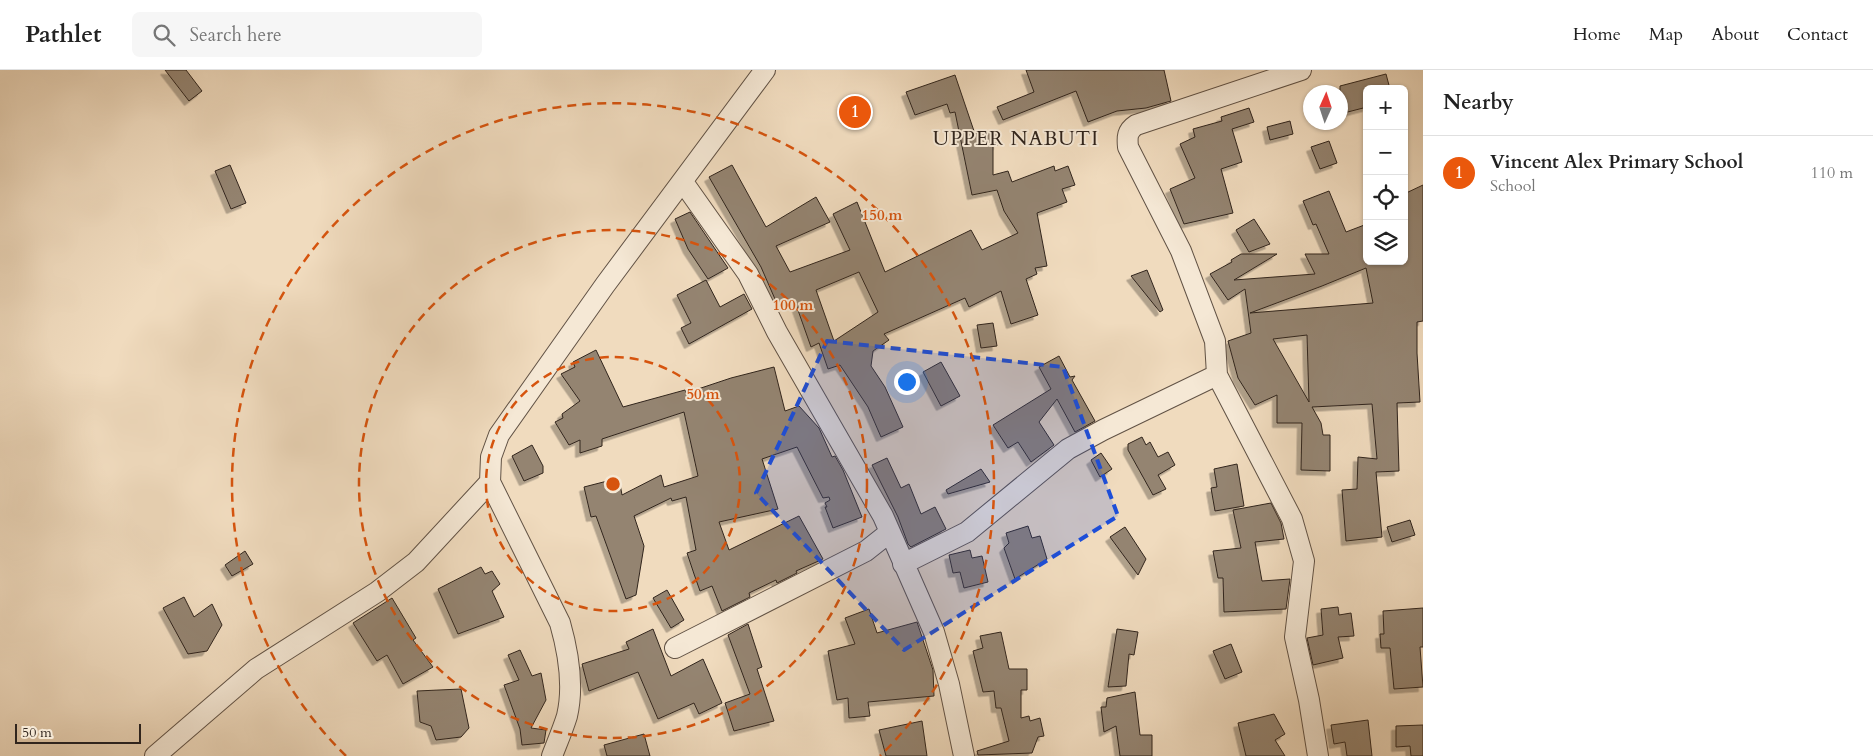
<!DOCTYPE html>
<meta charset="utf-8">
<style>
body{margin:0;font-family:Cardo,serif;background:#f6f6f6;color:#222}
.controls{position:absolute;right:15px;top:15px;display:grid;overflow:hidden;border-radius:8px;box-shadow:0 1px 4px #0004}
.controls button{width:45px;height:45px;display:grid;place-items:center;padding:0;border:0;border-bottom:1px solid #e0e0e0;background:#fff;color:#222;font:25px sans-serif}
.compass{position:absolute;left:1303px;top:15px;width:45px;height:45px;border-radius:50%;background:#fff;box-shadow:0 1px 4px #0004;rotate:3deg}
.scale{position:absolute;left:15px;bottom:12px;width:126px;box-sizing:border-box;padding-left:5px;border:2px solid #31251d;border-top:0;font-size:14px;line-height:18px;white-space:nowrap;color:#31251d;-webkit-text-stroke:4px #f5e8d5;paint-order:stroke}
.you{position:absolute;left:906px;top:311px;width:18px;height:18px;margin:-12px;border:4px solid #fff;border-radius:50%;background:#1a73e8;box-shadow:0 0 0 8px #1a73e833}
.badge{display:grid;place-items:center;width:32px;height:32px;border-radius:50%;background:#ea580c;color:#fff;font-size:16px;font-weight:700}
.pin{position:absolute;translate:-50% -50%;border:2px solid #fff;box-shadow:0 1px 5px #0006}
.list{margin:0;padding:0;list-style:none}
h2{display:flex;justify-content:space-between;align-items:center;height:65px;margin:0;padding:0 20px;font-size:21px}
h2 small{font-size:16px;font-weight:400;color:#767676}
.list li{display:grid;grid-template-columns:32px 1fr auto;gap:15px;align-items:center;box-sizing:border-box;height:75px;padding:0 20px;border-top:1px solid #e0e0e0}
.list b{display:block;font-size:19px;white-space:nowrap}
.list p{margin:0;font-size:16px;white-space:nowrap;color:#767676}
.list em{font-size:16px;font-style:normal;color:#767676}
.icon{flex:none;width:28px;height:28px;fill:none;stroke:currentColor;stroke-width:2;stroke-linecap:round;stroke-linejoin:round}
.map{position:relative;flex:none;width:1423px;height:686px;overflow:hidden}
header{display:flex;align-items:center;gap:30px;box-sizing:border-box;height:70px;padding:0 25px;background:#fff;border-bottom:1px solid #e0e0e0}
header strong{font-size:24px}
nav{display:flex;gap:28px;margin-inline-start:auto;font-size:18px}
.search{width:350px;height:45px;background:#f6f6f6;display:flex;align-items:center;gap:12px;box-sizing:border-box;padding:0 18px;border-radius:8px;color:#767676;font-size:19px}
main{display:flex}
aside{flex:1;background:#fff}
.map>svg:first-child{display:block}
.building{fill:#948471;stroke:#31251d;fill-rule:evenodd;filter:url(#shadow)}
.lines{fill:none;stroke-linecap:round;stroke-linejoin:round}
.minor-casing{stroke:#615245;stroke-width:22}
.minor{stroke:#f5e8d5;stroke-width:20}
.marked{fill:#1d4ed8;fill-opacity:0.2;stroke:#1d4ed8;stroke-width:4;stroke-dasharray:10 6;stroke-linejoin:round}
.ring{fill:none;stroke:#d6540e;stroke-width:2.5;stroke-dasharray:9 6}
.labels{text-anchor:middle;stroke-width:4;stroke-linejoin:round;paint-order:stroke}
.quarter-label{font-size:20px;letter-spacing:1px;fill:#31251d;stroke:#f5e8d5}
.centre{fill:#d6540e;stroke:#f5e8d5;stroke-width:2.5}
.ring-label{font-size:15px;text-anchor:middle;font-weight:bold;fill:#d6540e;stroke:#f5e8d5;stroke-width:4;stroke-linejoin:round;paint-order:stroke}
</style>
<header>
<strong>Pathlet</strong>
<div class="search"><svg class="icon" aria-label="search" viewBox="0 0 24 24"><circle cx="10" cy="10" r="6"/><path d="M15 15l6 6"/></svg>Search here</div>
<nav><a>Home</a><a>Map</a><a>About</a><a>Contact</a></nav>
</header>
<main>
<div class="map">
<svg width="1423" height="686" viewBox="0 0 1423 686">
<defs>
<filter id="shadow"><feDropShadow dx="-4.5" dy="4.5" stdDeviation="0" flood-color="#0004"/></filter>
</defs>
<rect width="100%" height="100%" fill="#f0dbbe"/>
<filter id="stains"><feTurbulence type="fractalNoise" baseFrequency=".004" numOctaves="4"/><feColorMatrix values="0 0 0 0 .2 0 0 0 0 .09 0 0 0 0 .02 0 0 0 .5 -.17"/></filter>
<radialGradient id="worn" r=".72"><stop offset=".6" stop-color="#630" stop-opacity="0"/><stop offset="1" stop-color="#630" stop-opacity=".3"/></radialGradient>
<path class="building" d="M165 0H186L202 21 189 31Z
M1026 0H1164L1171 31 1146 38 1117 41 1088 52 1076 21 1003 50 997 37 1034 22Z
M1386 4 1390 19H1367V37L1340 44V16Z
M955 5 975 64 996 60 998 75 993 76V105L1008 101 1012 112 1054 96 1055 101 1068 96 1075 115 1062 119 1067 132 1037 143 1047 196 1035 198 1037 204 1026 209 1038 245 1011 254 1001 221 969 237 965 228 884 264 889 270 873 281 871 296 885 317 903 357 881 367 868 337 840 295 828 299 819 273 811 277 794 229 778 236 761 197 709 107 732 95 766 157 816 127 830 152 776 176 790 202 850 180 833 144 857 132 885 202 971 160 982 180 1018 163 1004 141 997 120 972 125 955 42 950 43 947 34 915 45 906 22ZM859 202 878 242 834 271 816 220Z
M1249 38 1254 52 1232 59 1242 92 1221 99 1233 143 1184 154 1170 119 1195 108 1180 74 1195 67 1193 59 1222 51 1221 47Z
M1290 51 1293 64 1270 70 1267 57Z
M1329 71 1337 93 1320 99 1311 77Z
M230 95 246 133 231 139 215 101Z
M1423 115V251L1417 252V283L1420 332 1397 333 1399 401 1376 402 1382 467 1346 471 1342 420 1357 419 1358 387 1377 389 1372 334 1312 337 1321 353 1323 365H1330V401L1301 400 1302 353H1277V325L1255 335 1238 308 1228 271 1251 263 1245 219 1228 230 1210 204 1232 192 1231 190 1241 184H1277L1234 210 1315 204 1305 184H1329L1316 154 1313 155 1303 131 1329 121 1346 162 1367 154V191H1404V124ZM1366 198 1373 233 1250 243 1322 216ZM1307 265 1309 332 1273 269Z
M690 142 728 198 708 209 688 179 675 149Z
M1254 149 1270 174 1249 182 1236 160Z
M1147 200 1163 240 1160 242 1131 206Z
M706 210 720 237 744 224 752 239 689 274 681 258 691 253 677 225Z
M993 253 997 276 981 278 977 255Z
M596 280 623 337 685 320 686 323 731 308 774 297 785 341 799 336 819 358 832 387 835 386 843 400 862 447 833 458 825 437H827L825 433 830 430 829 427 823 428 797 377 762 389 778 439 719 452 729 480 799 446 823 489 796 501 797 503 777 513 776 510 749 523 750 527 722 541 712 516 700 521 694 504 687 483 696 480 686 427 672 431 671 428 634 446 644 476 636 525 626 529 596 446 591 447 584 417 619 408 622 425 661 405 664 417 698 406 684 342 602 369V376L580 383V370L569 375 555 352 563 348 562 344 580 331 561 304 575 297 573 292Z
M1059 286 1070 307 1075 306 1072 310 1095 351 1075 362 1057 329 1039 352 1054 375 1031 392 1018 372 1008 378 993 355 1051 319 1039 297Z
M941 292 960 326 941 336 923 302Z
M1142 367 1146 375 1150 372 1158 387 1168 382 1175 395 1158 405 1166 419 1153 425 1128 380V374Z
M532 375 543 396V403L524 411 512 386Z
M1101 383 1112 399 1100 407 1091 390Z
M887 388 901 418 909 414 921 444 935 437 946 459 911 477 908 474 898 447 872 395Z
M1237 394 1244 436 1215 441 1211 418 1217 417 1214 399Z
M981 399 990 412 948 424 946 420Z
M1271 433 1281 453 1284 469 1255 472 1262 511 1290 509 1286 539 1224 542 1223 508H1218L1213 481 1241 478 1233 440Z
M1410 450 1415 465 1392 472 1387 457Z
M1028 456 1032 468 1040 466 1047 489 1015 509 1004 478 1009 473 1006 463Z
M1125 457 1146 489 1138 505 1110 467Z
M970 480 972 488 982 486 988 512 964 518 960 502 953 503 949 485Z
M245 481 253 494 232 506 225 495Z
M481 497 485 504 492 501 500 514 492 521 504 547 458 564 438 519Z
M667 520 684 550 671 558 653 528Z
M184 527 194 547 212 534 222 555 207 581 188 584 163 538Z
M392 528 416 568 413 570 433 597 403 614 387 585 377 591 353 553Z
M1338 537 1339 545 1351 543 1354 566 1338 567 1343 588 1313 595 1307 568 1323 565 1321 539Z
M1423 538V577H1420L1423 617 1394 619 1390 578H1381L1380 564H1384L1383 541Z
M869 539 877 563 917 552 933 600 934 626 868 632 870 646 849 648 848 628 837 630 828 581 855 574 845 548Z
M748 554 762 597 757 599 774 651 734 661 725 633 750 624 728 565Z
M653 559 671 606 703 589 722 633 699 644 694 633 658 649 638 602 589 621 582 594 629 579 626 572Z
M1117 559 1138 562 1134 585 1129 584 1126 616 1108 617Z
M1001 562 1009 599H1027V620H1021V648L1029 646 1030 651 1040 648 1044 666 1038 667 1032 683 978 685 977 681 1009 671 1001 638H996L994 621 983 622 973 581 983 578 980 566Z
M1231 574 1242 602 1225 609 1213 581Z
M520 580 532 606 541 603 546 630 531 658 546 660 544 673 522 675 520 659 504 615 519 610 508 585Z
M461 619 469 658 461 667 436 670 431 656 420 652 417 621Z
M1135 622 1140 665H1152V686H1120L1116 656 1104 662 1101 637H1106L1107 628Z
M1274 644 1285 664 1275 670 1285 686H1246L1238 653Z
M1368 650 1372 686H1347L1345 672 1334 674 1331 655Z
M922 651 927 686H886L879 660Z
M1423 655V686H1411L1410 676 1396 677V656Z
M644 664 650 686H607L604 675Z"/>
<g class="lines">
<g class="minor-casing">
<path id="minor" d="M683 112 748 204 777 262 883 446 934 562 949 614 964 686
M1217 305 1292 449 1304 491 1295 567 1309 630 1318 686
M903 494 967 462 1068 379 1103 360 1217 305 1215 271 1181 181 1128 77C1127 67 1127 61 1136 55L1301 0
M675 578 866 481 890 462
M155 686 256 599 377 522 416 492 490 412
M552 686C557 673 563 659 567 646 574 616 568 581 560 553L490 412 491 387 499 365 605 215 765 0"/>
</g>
<use href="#minor" class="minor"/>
</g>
<path class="marked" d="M827 271 1063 297 1118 446 904 580 756 423Z"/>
<g class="ring">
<circle cx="613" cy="414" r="127"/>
<circle cx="613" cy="414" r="254"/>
<path d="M346 686A381 381 0 1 1 880 686"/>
</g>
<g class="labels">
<g class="quarter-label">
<text x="1016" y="75">UPPER NABUTI</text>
</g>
</g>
<circle cx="613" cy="414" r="8" class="centre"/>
<g class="ring-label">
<text x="882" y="150">150 m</text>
<text x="793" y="240">100 m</text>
<text x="703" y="329">50 m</text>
</g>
<rect width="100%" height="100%" filter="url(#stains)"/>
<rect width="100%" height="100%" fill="url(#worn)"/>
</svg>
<div class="controls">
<button>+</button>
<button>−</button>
<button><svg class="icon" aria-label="locate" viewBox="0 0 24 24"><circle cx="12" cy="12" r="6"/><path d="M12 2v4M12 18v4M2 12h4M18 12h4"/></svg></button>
<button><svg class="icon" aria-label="layers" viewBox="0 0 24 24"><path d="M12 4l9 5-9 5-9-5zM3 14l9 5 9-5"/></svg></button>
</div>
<svg class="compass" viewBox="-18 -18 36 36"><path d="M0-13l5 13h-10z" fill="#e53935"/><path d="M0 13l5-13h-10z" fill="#767676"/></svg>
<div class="scale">50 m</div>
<div class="you"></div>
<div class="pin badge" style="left:855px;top:42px">1</div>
</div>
<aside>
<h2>Nearby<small></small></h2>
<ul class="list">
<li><span class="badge">1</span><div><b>Vincent Alex Primary School</b><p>School</p></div><em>110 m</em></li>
</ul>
</aside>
</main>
